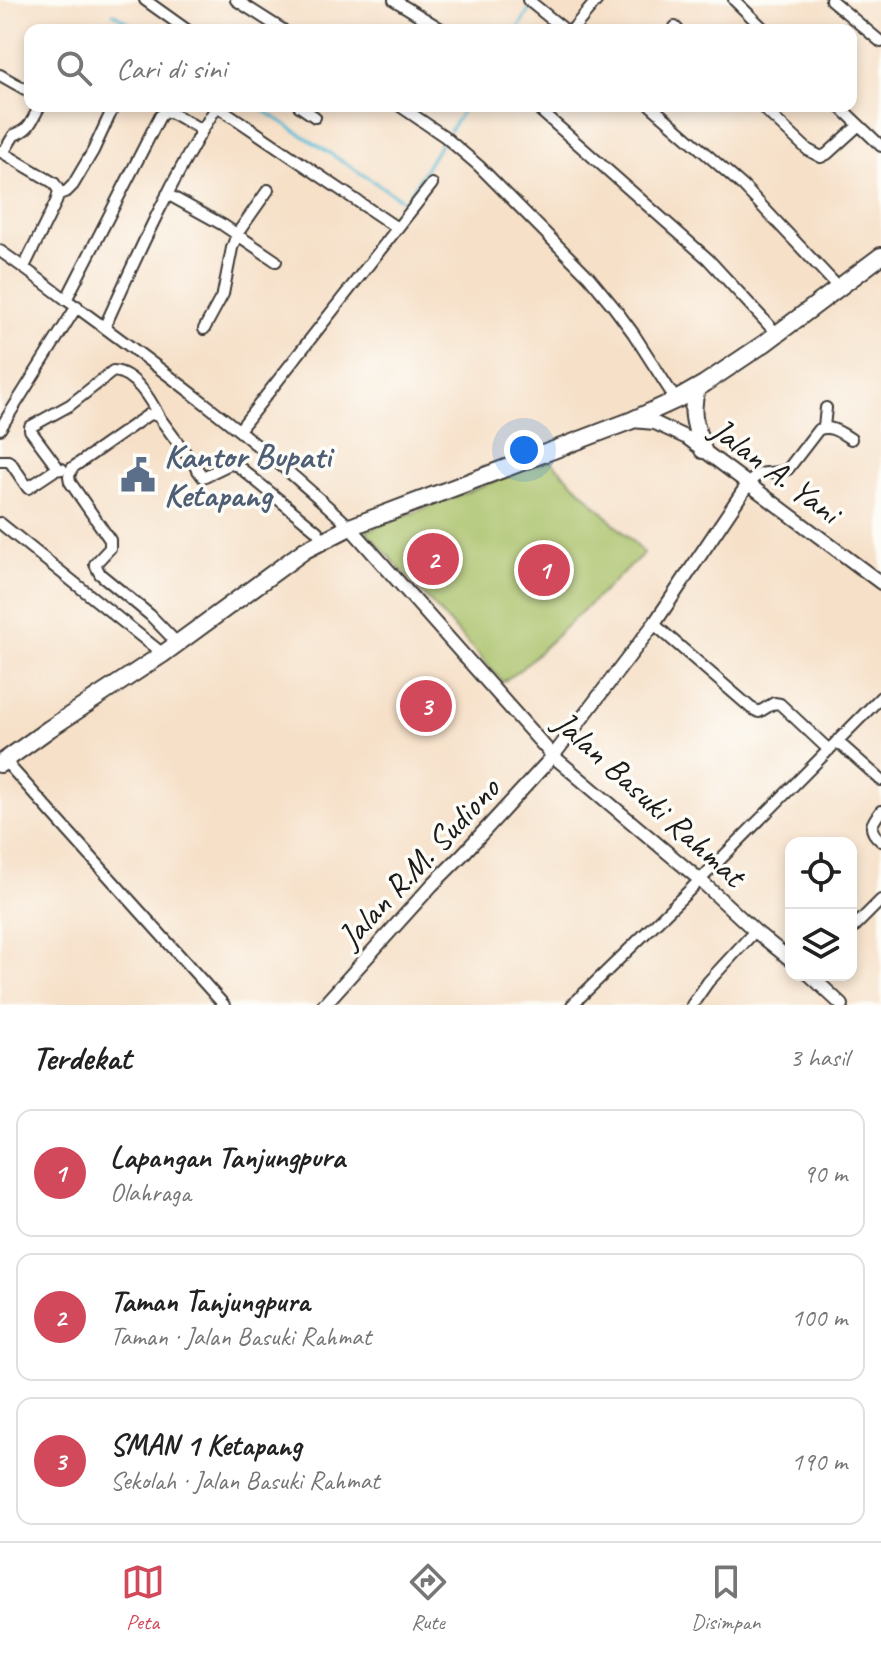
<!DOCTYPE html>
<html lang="id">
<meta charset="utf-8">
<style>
body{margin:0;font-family:Caveat,sans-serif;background:#f2f2f2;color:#222}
.controls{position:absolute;right:24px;bottom:24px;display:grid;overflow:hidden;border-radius:16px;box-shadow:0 4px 12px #0003}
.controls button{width:72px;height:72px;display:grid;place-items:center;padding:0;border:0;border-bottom:2px solid #e0e0e0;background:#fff;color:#222;font:40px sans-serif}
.you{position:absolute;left:524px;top:450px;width:28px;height:28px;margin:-20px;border:6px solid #fff;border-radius:50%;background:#1a73e8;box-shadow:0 0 0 12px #1a73e833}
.badge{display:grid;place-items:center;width:52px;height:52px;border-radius:50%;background:#d1495b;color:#fff;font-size:26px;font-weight:700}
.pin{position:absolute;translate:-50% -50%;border:4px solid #fff;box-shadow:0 2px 8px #0006}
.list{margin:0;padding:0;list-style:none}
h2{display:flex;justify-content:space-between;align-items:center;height:104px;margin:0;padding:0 32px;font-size:34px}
h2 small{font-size:26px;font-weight:400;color:#767676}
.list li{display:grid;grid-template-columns:52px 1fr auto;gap:24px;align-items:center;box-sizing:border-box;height:128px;margin:0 16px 16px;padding:0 16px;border:2px solid #e0e0e0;border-radius:16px}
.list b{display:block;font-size:30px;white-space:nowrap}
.list p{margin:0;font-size:26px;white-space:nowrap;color:#767676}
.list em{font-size:26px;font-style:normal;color:#767676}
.icon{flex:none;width:44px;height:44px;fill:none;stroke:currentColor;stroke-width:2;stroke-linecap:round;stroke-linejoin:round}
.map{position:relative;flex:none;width:881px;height:1005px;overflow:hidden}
.search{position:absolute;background:#fff;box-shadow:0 4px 12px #0003;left:24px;right:24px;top:24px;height:88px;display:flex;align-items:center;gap:20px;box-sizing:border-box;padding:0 28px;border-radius:16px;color:#767676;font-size:30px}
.sheet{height:536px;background:#fff}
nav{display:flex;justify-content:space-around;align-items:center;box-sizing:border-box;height:112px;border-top:2px solid #e0e0e0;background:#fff;font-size:22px;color:#767676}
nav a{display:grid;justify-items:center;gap:4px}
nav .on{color:#d1495b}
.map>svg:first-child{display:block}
.green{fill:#a9c167;stroke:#626e42;stroke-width:2}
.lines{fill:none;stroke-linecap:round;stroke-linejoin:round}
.stream{stroke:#57bad5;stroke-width:3}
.minor-casing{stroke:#3d3936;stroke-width:14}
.tertiary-casing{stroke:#3d3936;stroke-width:16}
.primary-casing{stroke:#3d3936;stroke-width:20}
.minor{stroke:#fff;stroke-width:10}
.tertiary{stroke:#fff;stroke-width:12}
.primary{stroke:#fff;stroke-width:16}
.labels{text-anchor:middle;stroke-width:7;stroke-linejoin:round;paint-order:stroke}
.service-label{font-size:34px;font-weight:bold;fill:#4e5e75;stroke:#fdfcf7;text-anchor:start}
.street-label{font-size:34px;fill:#1c1c1c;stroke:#fdfcf7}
</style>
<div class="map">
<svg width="881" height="1005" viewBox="0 0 881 1005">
<rect width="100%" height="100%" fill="#fdfcf7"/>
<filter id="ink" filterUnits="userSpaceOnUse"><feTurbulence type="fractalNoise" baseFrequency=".0125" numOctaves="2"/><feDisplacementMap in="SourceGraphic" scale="16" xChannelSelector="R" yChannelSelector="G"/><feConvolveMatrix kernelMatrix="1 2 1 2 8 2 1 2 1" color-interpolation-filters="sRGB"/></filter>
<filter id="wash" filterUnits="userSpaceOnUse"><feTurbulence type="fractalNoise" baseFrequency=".006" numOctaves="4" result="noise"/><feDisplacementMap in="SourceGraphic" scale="32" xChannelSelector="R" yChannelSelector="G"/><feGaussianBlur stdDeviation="1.8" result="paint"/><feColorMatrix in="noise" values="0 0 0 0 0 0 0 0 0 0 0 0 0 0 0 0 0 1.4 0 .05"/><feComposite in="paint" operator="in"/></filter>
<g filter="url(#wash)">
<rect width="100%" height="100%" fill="#f6e0c8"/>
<path class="green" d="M550 460 644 553 522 668 503 682 366 531Z"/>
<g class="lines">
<path class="stream" d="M113 13 140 30
M517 30 532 6
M257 106 405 202 441 143
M450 130 466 106"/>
</g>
</g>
<g filter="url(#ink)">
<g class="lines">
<g class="minor-casing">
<path id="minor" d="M145 0 187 30
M236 0 283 30
M394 0 443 30
M528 0 565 30
M734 0 765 30
M831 0 881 42
M675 27 678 30
M572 30 597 0
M0 75 30 92
M217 106 397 228
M299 106 315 117
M400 106 444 136 479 166 589 277 613 306 633 333 676 400
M535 106 708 259 777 334
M651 106 743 186 839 288
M761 106 808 150 821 157 827 154 859 125
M839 106 881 146
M0 151 54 183 59 191 56 202 24 267
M3 153 14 135C31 129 31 121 40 106
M59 194 67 191 73 185 93 151 113 108
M167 194 223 225 276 261
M0 251C22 266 43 282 64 298 163 370 261 443 350 527
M66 300 160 116 167 111 172 113 202 130
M105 326C139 251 173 176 217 106
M204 329 223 294 232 248 237 234 268 190
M824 427 826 408
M0 429 77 306
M239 430 432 184
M0 461H8L11 463 28 488 55 470 62 469
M59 469 30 430V427L70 405 113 371C134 372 151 400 159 417
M748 484C765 465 770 478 788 469L818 430C830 424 841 433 851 439
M0 523 163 654
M654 624 751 708 759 712 774 703 780 704 829 750
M177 643 150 615 100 574 95 564 110 548V540L70 482 69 476 72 468 148 415 153 414 159 417 203 477 230 464 238 466 317 531 322 540
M837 741 881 780
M5 761 224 1005
M881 811C871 824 867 829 881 841
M851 930 881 900
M572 1005 700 880 881 697
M692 1005 708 982 755 931"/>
</g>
<g class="tertiary-casing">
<path id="tertiary" d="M632 421 655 423 687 438 881 583
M350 527 553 756 700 880 755 931 791 960
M810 975 842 1005
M324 1005 432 885 463 854 553 756 654 624 748 484"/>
</g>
<g class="primary-casing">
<path id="primary" d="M697 389C689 411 696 428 703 450
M0 764 49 729 163 654 305 550 350 527 630 421 676 400 704 384 765 343 881 256"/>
</g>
<use href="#minor" class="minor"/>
<use href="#tertiary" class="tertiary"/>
<use href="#primary" class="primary"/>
</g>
</g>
<defs>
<g id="civic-bare" transform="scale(2.76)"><path d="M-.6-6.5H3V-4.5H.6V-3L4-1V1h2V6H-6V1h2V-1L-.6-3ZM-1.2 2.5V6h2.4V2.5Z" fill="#5c6f8a" stroke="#fdfcf7" stroke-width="2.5" paint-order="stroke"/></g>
</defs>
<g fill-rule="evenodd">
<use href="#civic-bare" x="138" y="475"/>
</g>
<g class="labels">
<g class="service-label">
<text x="164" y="467">Kantor Bupati<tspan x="164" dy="39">Ketapang</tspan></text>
</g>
<g class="street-label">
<text transform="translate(776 470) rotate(37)" y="12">Jalan A. Yani</text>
<text transform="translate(650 798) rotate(42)" y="12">Jalan Basuki Rahmat</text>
<text transform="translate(418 862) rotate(-47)" y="12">Jalan R.M. Sudiono</text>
</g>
</g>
</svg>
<div class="controls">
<button><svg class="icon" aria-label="locate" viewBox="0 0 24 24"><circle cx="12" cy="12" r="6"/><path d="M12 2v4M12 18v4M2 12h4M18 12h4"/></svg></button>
<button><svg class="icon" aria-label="layers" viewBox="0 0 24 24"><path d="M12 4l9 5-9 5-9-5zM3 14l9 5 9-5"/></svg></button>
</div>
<div class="you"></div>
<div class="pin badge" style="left:544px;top:570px">1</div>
<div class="pin badge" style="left:433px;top:559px">2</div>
<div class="pin badge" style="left:426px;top:706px">3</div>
<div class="search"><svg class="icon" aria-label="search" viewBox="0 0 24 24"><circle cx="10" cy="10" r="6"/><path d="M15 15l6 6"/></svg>Cari di sini</div>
</div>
<section class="sheet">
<h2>Terdekat<small>3 hasil</small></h2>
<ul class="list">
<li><span class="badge">1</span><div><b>Lapangan Tanjungpura</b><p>Olahraga</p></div><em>90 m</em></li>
<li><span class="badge">2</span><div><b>Taman Tanjungpura</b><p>Taman · Jalan Basuki Rahmat</p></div><em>100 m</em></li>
<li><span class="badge">3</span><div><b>SMAN 1 Ketapang</b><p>Sekolah · Jalan Basuki Rahmat</p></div><em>190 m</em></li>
</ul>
</section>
<nav>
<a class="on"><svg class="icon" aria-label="map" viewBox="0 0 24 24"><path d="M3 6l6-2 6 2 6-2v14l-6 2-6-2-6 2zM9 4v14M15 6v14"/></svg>Peta</a>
<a><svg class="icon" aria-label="directions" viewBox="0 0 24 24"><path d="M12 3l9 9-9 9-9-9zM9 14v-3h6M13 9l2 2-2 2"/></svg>Rute</a>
<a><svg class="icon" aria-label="saved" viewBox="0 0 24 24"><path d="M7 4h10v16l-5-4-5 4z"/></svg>Disimpan</a>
</nav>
